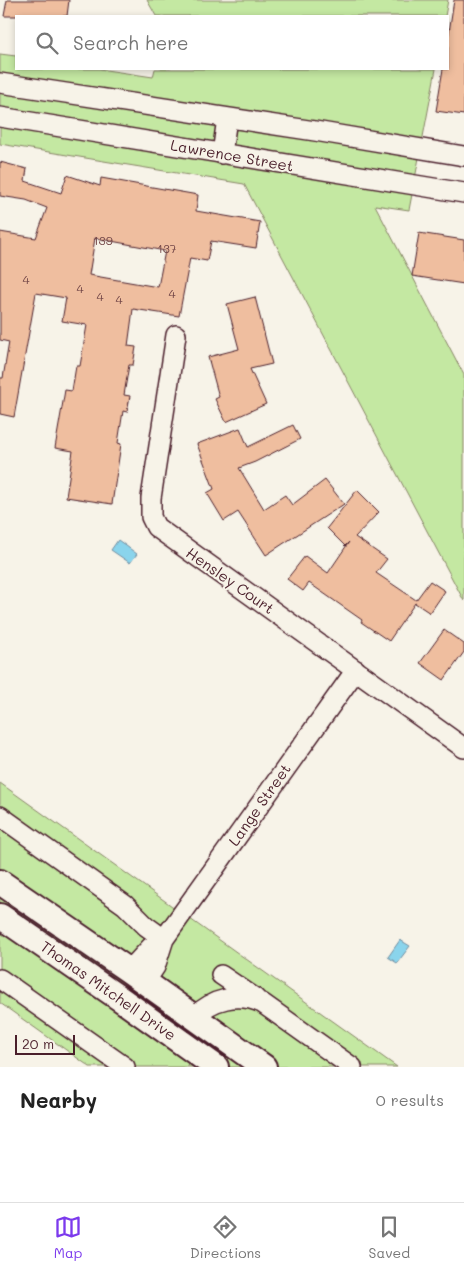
<!DOCTYPE html>
<style>
body{margin:0;font-family:Mali,sans-serif;background:#f2f2f2;color:#222}
.scale{position:absolute;left:15px;bottom:12px;width:60px;box-sizing:border-box;padding-left:5px;border:2px solid #4a1f2b;border-top:0;font-size:14px;line-height:18px;white-space:nowrap;color:#4a1f2b;-webkit-text-stroke:4px #f7f3e8;paint-order:stroke}
.list{margin:0;padding:0;list-style:none}
h2{display:flex;justify-content:space-between;align-items:center;height:65px;margin:0;padding:0 20px;font-size:21px}
h2 small{font-size:16px;font-weight:400;color:#767676}
.icon{flex:none;width:28px;height:28px;fill:none;stroke:currentColor;stroke-width:2;stroke-linecap:round;stroke-linejoin:round}
.map{position:relative;flex:none;width:464px;height:1067px;overflow:hidden}
.search{position:absolute;background:#fff;box-shadow:0 2px 8px #0003;left:15px;right:15px;top:15px;height:55px;display:flex;align-items:center;gap:12px;box-sizing:border-box;padding:0 18px;border-radius:0px;color:#767676;font-size:19px}
.sheet{height:135px;background:#fff}
nav{display:flex;justify-content:space-around;align-items:center;box-sizing:border-box;height:70px;border-top:1px solid #e0e0e0;background:#fff;font-size:14px;color:#767676}
nav a{display:grid;justify-items:center;gap:2px}
nav .on{color:#7c3aed}
.map>svg:first-child{display:block}
.green{fill:#c4e8a2;stroke:#878466}
.water{fill:#8ad4ec;stroke:#708c9f}
.building{fill:#efbe9f;stroke:#4a1f2b;fill-rule:evenodd}
.lines{fill:none;stroke-linecap:round;stroke-linejoin:round}
.minor-casing{stroke:#4a1f2b;stroke-width:22}
.major-casing{stroke:#4a1f2b;stroke-width:28}
.minor{stroke:#f7f3e8;stroke-width:19}
.major{stroke:#f7f3e8;stroke-width:24}
.labels{text-anchor:middle;stroke-width:4;stroke-linejoin:round;paint-order:stroke}
.number-label{font-size:12px;fill:#734748}
.street-label{font-size:15px;fill:#4a1f2b;stroke:#f7f3e8}
</style>
<div class="map">
<svg width="464" height="1067" viewBox="0 0 464 1067">
<rect width="100%" height="100%" fill="#f7f3e8"/>
<filter id="ink" filterUnits="userSpaceOnUse"><feTurbulence type="fractalNoise" baseFrequency=".02" numOctaves="2"/><feDisplacementMap in="SourceGraphic" scale="10" xChannelSelector="R" yChannelSelector="G"/><feConvolveMatrix kernelMatrix="1 2 1 2 8 2 1 2 1" color-interpolation-filters="sRGB"/></filter>
<g filter="url(#ink)">
<path class="green" d="M147 0H448L445 16H156Z
M0 54 16 56V69H99L153 77 155 69H436L409 210 375 205 464 375V601L244 184 0 144Z
M0 783 397 1067H90L0 1003Z"/>
<path class="water" d="M118 540 137 554 130 563 111 550Z
M400 940 410 946 397 963 388 957Z"/>
<path class="building" d="M7 0H69L67 16H4Z
M454 0H464V115L436 111 443 69H448V39Z
M0 162 27 169 25 181 61 193 67 175 100 186 101 178 198 195 196 211 260 222 256 248 211 241 207 261 190 258 179 316 133 309 128 346 136 347 133 365H129L124 395 130 396 127 412 123 411 118 443 121 444 112 504 66 497 73 451 55 448 65 390 72 391 76 366H80L87 325 62 321 66 298 36 293 14 417 0 414V378H3L9 342 0 340V232L36 238 47 208 26 200 0 196ZM95 238 165 251 158 287 89 275Z
M419 233 464 240V284L412 276Z
M255 297 272 364 250 369 266 404 226 422 215 399 219 397 208 357 239 349 227 304Z
M293 425 300 439 255 462 239 468 264 509 285 495 292 505 325 480 344 504 266 555 238 512 224 521 207 493 214 489 197 444 240 428 248 447Z
M357 490 379 512 355 537 387 559 376 573 416 600 430 581 445 591 430 613 415 603 389 641 361 622 362 620 309 583 303 591 287 579 305 556 328 573 349 542 345 546 327 528Z
M444 630 464 644V652L444 680 420 663Z"/>
<g class="lines">
<g class="minor-casing">
<path id="minor" d="M0 83 315 131 464 156
M0 117 464 193
M222 154 227 118
M176 335 151 498V517L156 527 464 748
M0 816 125 905 146 926 164 939
M129 971 151 947 164 939
M221 975 255 998
M0 979 125 1067
M145 982 155 967 164 939 356 670
M194 1017C212 999 238 992 262 1003L352 1067"/>
</g>
<g class="major-casing">
<path id="major" d="M0 882 128 970 264 1067
M0 916 122 1000 216 1067"/>
</g>
<use href="#minor" class="minor"/>
<use href="#major" class="major"/>
</g>
</g>
<g class="labels">
<g class="number-label">
<text x="103" y="245">139</text>
<text x="167" y="253">137</text>
<text x="26" y="284">4</text>
<text x="80" y="293">4</text>
<text x="172" y="298">4</text>
<text x="100" y="301">4</text>
<text x="119" y="304">4</text>
</g>
<g class="street-label">
<text transform="translate(232 156) rotate(10)" y="5">Lawrence Street</text>
<text transform="translate(230 581) rotate(35)" y="5">Hensley Court</text>
<text transform="translate(260 805) rotate(-55)" y="5">Lange Street</text>
<text transform="translate(108 991) rotate(35)" y="5">Thomas Mitchell Drive</text>
</g>
</g>
</svg>
<div class="scale">20 m</div>
<div class="search"><svg class="icon" aria-label="search" viewBox="0 0 24 24"><circle cx="10" cy="10" r="6"/><path d="M15 15l6 6"/></svg>Search here</div>
</div>
<section class="sheet">
<h2>Nearby<small>0 results</small></h2>
<ul class="list">
</ul>
</section>
<nav>
<a class="on"><svg class="icon" aria-label="map" viewBox="0 0 24 24"><path d="M3 6l6-2 6 2 6-2v14l-6 2-6-2-6 2zM9 4v14M15 6v14"/></svg>Map</a>
<a><svg class="icon" aria-label="directions" viewBox="0 0 24 24"><path d="M12 3l9 9-9 9-9-9zM9 14v-3h6M13 9l2 2-2 2"/></svg>Directions</a>
<a><svg class="icon" aria-label="saved" viewBox="0 0 24 24"><path d="M7 4h10v16l-5-4-5 4z"/></svg>Saved</a>
</nav>
